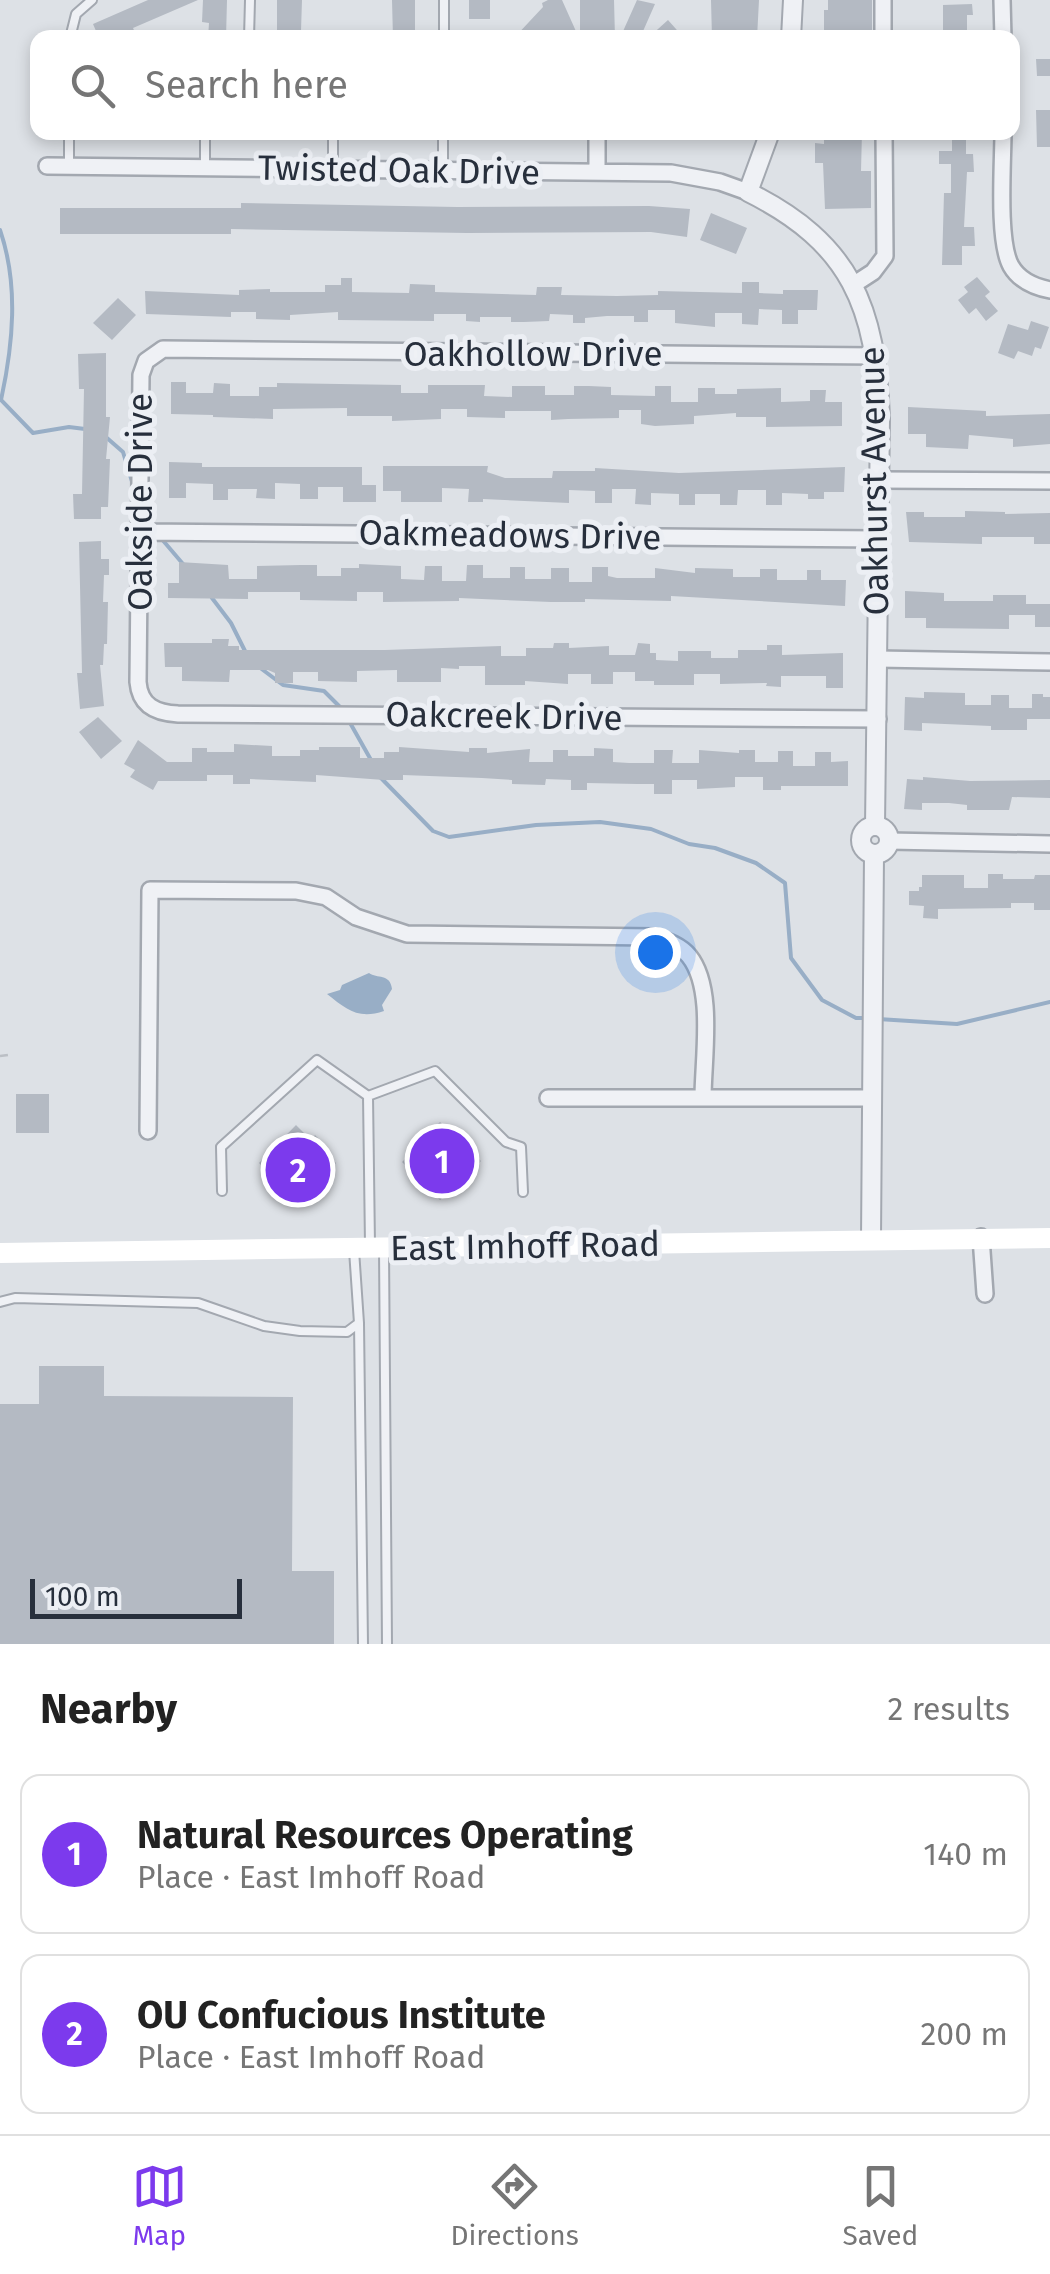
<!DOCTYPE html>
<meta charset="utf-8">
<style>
body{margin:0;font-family:"Fira Sans",sans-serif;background:#f6f6f6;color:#222}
.scale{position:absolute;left:30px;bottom:25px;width:212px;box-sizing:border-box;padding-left:10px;border:5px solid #272f3c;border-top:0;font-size:28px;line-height:35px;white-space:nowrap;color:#272f3c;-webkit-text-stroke:8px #eceff4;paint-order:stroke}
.you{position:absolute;left:655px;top:952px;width:35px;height:35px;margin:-25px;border:8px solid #fff;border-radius:50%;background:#1a73e8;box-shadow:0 0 0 15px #1a73e833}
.badge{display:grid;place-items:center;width:65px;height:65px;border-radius:50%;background:#7c3aed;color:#fff;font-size:32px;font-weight:700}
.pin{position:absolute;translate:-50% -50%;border:5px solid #fff;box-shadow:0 2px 10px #0006}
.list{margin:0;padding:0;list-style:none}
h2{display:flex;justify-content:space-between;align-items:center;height:130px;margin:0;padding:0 40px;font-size:42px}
h2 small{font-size:32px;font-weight:400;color:#767676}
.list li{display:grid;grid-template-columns:65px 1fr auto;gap:30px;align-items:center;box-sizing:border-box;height:160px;margin:0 20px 20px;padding:0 20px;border:2px solid #e0e0e0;border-radius:20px}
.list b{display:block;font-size:38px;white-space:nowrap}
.list p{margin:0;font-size:32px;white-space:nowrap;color:#767676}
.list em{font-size:32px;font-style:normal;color:#767676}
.icon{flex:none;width:55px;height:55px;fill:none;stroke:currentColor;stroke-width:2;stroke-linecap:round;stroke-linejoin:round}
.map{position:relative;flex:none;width:1050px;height:1644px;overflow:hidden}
.search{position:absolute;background:#fff;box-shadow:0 5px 15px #0003;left:30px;right:30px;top:30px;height:110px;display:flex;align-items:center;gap:25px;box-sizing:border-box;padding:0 35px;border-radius:20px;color:#767676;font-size:38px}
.sheet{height:490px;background:#fff}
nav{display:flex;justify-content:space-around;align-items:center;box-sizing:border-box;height:140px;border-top:2px solid #e0e0e0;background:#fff;font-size:28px;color:#767676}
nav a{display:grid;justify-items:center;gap:5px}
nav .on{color:#7c3aed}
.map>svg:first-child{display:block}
.water{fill:#98aec6}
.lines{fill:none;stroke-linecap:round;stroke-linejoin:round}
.stream{stroke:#98aec6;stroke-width:4}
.building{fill:#b4bac3}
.service-casing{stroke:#a3a8b0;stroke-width:12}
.minor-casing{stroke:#a3a8b0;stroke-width:20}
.tertiary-casing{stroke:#a3a8b0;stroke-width:22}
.path{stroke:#bbbfc5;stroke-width:2.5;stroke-dasharray:8 8;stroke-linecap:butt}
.service{stroke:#eff1f5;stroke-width:8}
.minor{stroke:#eff1f5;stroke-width:15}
.tertiary{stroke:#eff1f5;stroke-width:18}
.secondary{stroke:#fff;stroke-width:20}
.labels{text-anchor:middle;stroke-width:10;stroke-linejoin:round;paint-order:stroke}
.street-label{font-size:35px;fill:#272f3c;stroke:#eceff4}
</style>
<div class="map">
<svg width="1050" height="1644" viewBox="0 0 1050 1644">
<rect width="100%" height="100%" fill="#dde1e6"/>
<path class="water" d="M369 973C377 979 390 973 392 989L382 1005 384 1011C358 1020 346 1009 327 994L340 990 342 985Z"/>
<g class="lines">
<path class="stream" d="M0 230C19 285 13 345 1 400L33 433 69 427 85 429
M107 438 123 452 133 485
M160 537 183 564
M212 598 231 623 246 653
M259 667 283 685 324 691 341 708
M349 721 371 760
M380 777 433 831 449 837 536 825 600 822 651 829 689 844 715 848 756 863 785 883 791 958 822 1000 856 1018H868
M878 1019 957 1024 1050 1002"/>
</g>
<path class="building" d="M148 0H198L133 28 136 35 130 38H99L93 24Z
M203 0H227L226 38H208L209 23 202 22Z
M277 0H302L301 31H296V38H277Z
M392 0H415V38H393Z
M469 0H490V19H469Z
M548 0H562L579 38H514L543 7 542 3Z
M580 0H614L615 38H580Z
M637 0 655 4 640 38H620Z
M711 0H759L757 38H712Z
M828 0H872V38H824V10H828Z
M972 4 973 15H967V34H943V5Z
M668 20 684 38H648Z
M1036 59H1050V76H1037Z
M1036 110H1050V147H1037Z
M824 132H862L861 171H871V208L825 209 823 163H815V143L824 144Z
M966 135V154H973L974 172H967L964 227H974L975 246H962V265H942L944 193H951V164H939V151H952V136Z
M241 203 457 207 649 206 690 209 687 237 651 232 467 233 231 229V234H60V208H241Z
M711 213 747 228 736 254 700 240Z
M977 277 990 292 985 296 998 311 986 321 976 308 969 314 958 300 968 292 964 287Z
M341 278H352V292L409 293 410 284 435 285V292L536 295 537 287H562L561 295 617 296 658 295V291L742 293V282H759V293L783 294V290H818L817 310H798V324H782V310L759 309 758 325 742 324V313H715V327L675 323V310H648V322H634V316H607L585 318V323H573V315L550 314 549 321 524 322H511V317H480V322L466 321V314H434V321L338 320V312L290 315V320L256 319V312H231V317L146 314 145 291 239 295V290L270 289V292H325V285H341Z
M118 298 136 315 112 340 93 323Z
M1031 321 1049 327 1041 349 1035 347 1032 356 1018 351 1014 359 998 353 1008 324 1028 330Z
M106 353V417H110L106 459H110L108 507H101V519H74L73 494H82L84 389H79L78 354Z
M171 382H186V393H213L214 383 230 384V396H259V387H277V383L401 385V393H428V385H485L484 396 512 397V386H545V395H574V386H589L611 387V395L655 396V386H671V402H698V388H715V394H737V389L781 388V402L810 401V390H826L825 402H842V426L766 427V417H736V413L694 416V424L655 426 641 424V410H619V418L568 419 551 420V411H505V418L467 417V409H441V419L392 421V416H347V408L273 409V419L213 417V415L171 414Z
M908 407 986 411V416L1050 414V444L1013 447V439L969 435 968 449 926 447V434H908Z
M169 462 202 463V467H362V485H376V502H343V487H318V499H300V484L275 483V499L256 498 257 489H228V500H213V484L186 483V498H169Z
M383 466H488L487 472 505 478H552L553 471H595V468L679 473 845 467 844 492H824V499H808V494L782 493V505H766V490H738L737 505H720V494H695V505H679V494L651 493V505L635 504 636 489H612V503H595V491L569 490V503L483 499V502H468L469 489 442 488V502H401V491H383Z
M965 511 1005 512V514L1050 513V544H1034V537H982V544L909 542 906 512H924V517H965Z
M101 541V559H109V575H104L103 602H108L107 644H104L103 665H100L104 706 80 709 77 673H82L79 542Z
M179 562 228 565 229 579H257V566L301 565H317V576H341V568H359V564L401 566V579L424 580 425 566H442V581H466L467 565H483V578H510V567H525V579H551V568H569V582H592V567H608V576L617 578H655V568L695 573V568L733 569V577H760V569H777V580H807V570H821V580H846L845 606 671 596V601L585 599V602H551L459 598V601L383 602V592H357V601L300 600V592H248V599L168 598V583H179Z
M905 591 944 593V601H993V595H1026V604H1050V627H1035V615H1009V629L926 628V618H905Z
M212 639H229L228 646H239V650H385L501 646V656H526V648H553L554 643H569V648L609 646V655H635L638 643 650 644V653H656V660L678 661V651H711V658H738V650H767V645H782V655L843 653V688H826V676H781V687L766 686 767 683 720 684V674H694V685H654V681H635V672H613V684H591V674H568V684L525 681V685H485V666H459V669L441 668V682H397V670L357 671V682L318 681V672H293V683H275V673L268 670H230L229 682 182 681V667H165L164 643H212Z
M924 692 965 693V705H991V695H1009V708H1032V694H1043V697H1050V719H1027V730H991V726L922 723V731L904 730 905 697 924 698Z
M98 717 122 741 101 759 79 732Z
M138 740 167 762H192V748H207V752H234V744L272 746V756H300V750H319V747H360V758H384V752H399V747L469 752V748H487V753L530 749 529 762H553V750H568V756H594V748L613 749V762L629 763H654V750H673L672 763H699V750L739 753V750H755V762H778V751H793V766H815V752H831V762L848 761V786H781V790H763V777H735V787L697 789V780H672V794H654V784H637L587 783V790H571V780L546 779 545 785 512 784V780L482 778 403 775V780H384L316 775V782L250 779V784H233V775H207V781H158L153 790 130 777 135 770 124 764Z
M923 777 970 781 1050 780V798L1012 797 1009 810H967V805L949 803H922V810L904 809 907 779 923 780Z
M988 874H1003V879H1034L1035 875H1050V910H1034V903H1011V908L938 909V919L923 918 924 906 909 905V891H919V887H922V875H964V888H988Z
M16 1094H49V1133H16Z
M440 1122 481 1161 466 1176 470 1180 460 1190 455 1185 440 1200 402 1162 417 1147 413 1143 421 1135 424 1138Z
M296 1125 311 1140 315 1135 324 1144 320 1148 336 1163 297 1203 269 1182 274 1178 259 1163Z
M39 1366H104V1396L293 1397 292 1571H334V1644H0V1404H39Z"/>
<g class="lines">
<g class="service-casing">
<path id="service" d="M70 38 76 14 92 0
M249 38 250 0
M444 38V0
M443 132V170
M69 166V132
M205 167V132
M333 169V132
M222 1191 221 1147 317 1060 368 1096
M370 1245 368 1096 435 1071 506 1142 521 1147 523 1192
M384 1249 387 1644
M0 1302 15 1298 198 1303 264 1326 300 1331 347 1332 359 1323 354 1250
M359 1323 363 1644"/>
</g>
<g class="minor-casing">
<path id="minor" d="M883 0V38
M1002 0 1003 38
M597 132V172
M1003 132C1003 163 997 241 1011 266 1019 280 1035 287 1050 290
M47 166 671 173 720 182 748 192
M853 285 873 272 885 256 884 132
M876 356 163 349 146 361 141 375 138 682C140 706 156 713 178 714L878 719
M879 480 1050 481
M141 532 878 539
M878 659 1050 662
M889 841 1050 844
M548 1098H872
M148 1131 150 890 296 891 326 897 356 917 407 934 655 937C667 941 681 946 689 956 715 988 703 1058 703 1098
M981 1237 985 1294"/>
</g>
<g class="tertiary-casing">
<path id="tertiary" d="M791 38 793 0
M770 132 748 192C851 243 876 307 880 418L875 826
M861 840a14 14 0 1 1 28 0a14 14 0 1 1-28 0Z
M871 1239 874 854"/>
</g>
<path class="path" d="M0 1056 8 1055"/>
<use href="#service" class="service"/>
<use href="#minor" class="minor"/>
<use href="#tertiary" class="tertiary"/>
<path class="secondary" d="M0 1253 1050 1238"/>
</g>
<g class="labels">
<g class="street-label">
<text transform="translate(399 170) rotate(1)" y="12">Twisted Oak Drive</text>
<text x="533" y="366">Oakhollow Drive</text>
<text transform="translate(874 481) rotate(-91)" y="12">Oakhurst Avenue</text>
<text transform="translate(140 502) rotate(-90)" y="12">Oakside Drive</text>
<text transform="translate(510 535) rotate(1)" y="12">Oakmeadows Drive</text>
<text transform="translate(504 716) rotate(1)" y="12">Oakcreek Drive</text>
<text transform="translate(525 1246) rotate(-1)" y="12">East Imhoff Road</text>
</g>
</g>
</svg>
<div class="scale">100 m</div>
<div class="you"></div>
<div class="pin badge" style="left:442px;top:1161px">1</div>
<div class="pin badge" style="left:298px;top:1170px">2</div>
<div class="search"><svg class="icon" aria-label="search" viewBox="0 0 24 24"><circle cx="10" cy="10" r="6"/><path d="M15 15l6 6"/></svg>Search here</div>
</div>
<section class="sheet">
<h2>Nearby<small>2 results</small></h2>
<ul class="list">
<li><span class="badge">1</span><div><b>Natural Resources Operating</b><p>Place · East Imhoff Road</p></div><em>140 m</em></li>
<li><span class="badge">2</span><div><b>OU Confucious Institute</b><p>Place · East Imhoff Road</p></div><em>200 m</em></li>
</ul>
</section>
<nav>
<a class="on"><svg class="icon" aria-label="map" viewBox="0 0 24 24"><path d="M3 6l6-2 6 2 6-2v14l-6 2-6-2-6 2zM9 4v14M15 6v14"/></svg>Map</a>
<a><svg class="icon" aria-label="directions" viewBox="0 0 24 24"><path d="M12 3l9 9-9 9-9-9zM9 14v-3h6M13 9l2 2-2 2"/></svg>Directions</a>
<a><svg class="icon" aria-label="saved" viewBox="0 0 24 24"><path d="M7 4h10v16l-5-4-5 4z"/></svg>Saved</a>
</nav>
